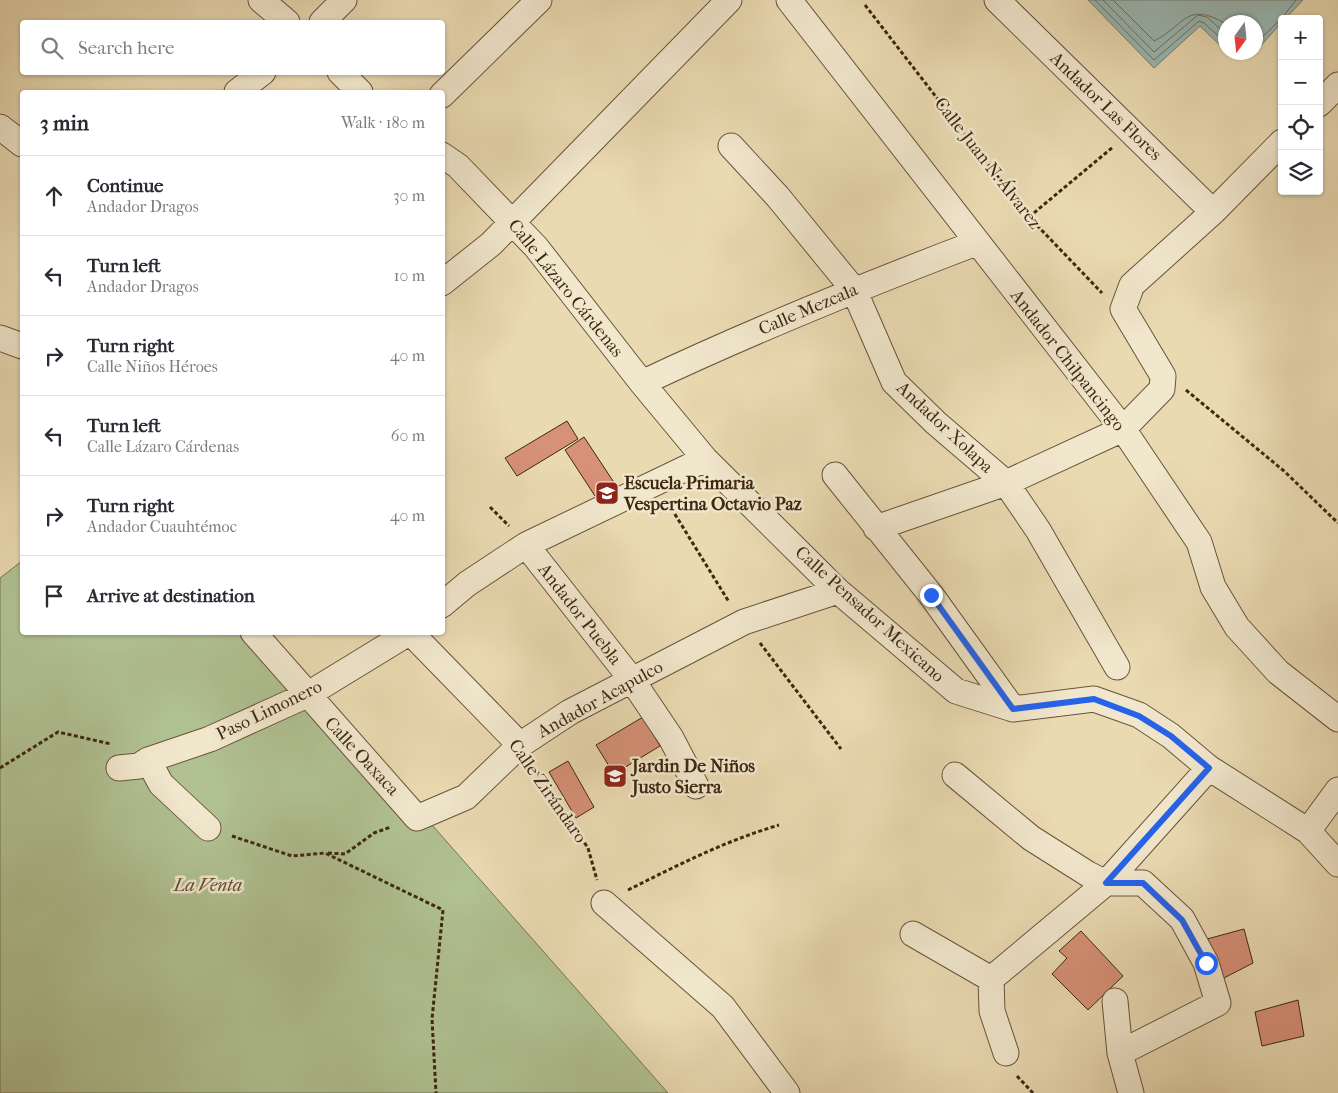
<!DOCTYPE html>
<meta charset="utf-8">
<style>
body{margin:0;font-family:"IM FELL French Canon",serif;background:#f7f7f7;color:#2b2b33}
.controls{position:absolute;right:15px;top:15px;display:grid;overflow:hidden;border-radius:5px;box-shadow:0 1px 4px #0004}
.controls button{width:45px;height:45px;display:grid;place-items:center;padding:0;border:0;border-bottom:1px solid #e1e1e2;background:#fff;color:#2b2b33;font:25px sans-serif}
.compass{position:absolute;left:1218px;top:15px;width:45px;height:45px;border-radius:50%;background:#fff;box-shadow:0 1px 4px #0004;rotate:195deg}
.stop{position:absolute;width:15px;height:15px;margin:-11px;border:4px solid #2563eb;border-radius:50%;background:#fff}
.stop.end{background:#2563eb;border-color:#fff;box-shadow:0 1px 5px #0008}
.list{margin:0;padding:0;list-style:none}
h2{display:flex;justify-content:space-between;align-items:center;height:65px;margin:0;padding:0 20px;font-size:21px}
h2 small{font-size:16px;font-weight:400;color:#7c7c81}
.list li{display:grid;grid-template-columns:32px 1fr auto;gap:15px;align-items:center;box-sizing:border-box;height:80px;padding:0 20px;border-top:1px solid #e1e1e2}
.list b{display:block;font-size:19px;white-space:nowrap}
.list p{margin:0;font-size:16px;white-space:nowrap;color:#7c7c81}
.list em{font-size:16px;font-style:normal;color:#7c7c81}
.icon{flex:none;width:28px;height:28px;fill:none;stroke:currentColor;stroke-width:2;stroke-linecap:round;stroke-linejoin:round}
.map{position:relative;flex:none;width:1338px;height:1093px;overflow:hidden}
.search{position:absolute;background:#fff;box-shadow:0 1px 4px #0004;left:20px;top:20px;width:425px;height:55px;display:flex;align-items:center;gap:12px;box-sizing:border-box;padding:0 18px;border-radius:5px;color:#7c7c81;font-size:19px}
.panel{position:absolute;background:#fff;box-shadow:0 1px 4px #0004;left:20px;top:90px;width:425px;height:545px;border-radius:5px}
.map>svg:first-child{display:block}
.green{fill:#b0c192;stroke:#767452}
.water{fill:#9ab9b5;stroke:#757f74}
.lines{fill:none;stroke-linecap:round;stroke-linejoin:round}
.shore{stroke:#6c7064;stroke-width:1}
.building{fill:#d79177;stroke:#3d2812}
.street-casing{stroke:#68543a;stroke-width:27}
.path{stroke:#3d2812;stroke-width:3;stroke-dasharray:4 2.5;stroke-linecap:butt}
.street{stroke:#f1e7cd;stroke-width:25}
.route{stroke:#2563eb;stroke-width:6}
.labels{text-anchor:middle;stroke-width:5;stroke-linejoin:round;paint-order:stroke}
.street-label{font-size:18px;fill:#3d2812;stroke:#f1e7cd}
.poi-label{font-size:18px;font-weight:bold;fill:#3d2812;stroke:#f1e7cd;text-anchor:start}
.park-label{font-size:18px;font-style:italic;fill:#5a4e32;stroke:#f1e7cd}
</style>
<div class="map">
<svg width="1338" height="1093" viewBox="0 0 1338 1093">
<rect width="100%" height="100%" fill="#eadab2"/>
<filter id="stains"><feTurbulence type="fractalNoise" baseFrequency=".004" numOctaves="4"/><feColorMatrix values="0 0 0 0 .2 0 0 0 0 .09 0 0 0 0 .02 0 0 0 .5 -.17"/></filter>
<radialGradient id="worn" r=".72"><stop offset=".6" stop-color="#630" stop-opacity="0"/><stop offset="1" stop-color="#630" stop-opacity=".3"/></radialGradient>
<path class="green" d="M22 561V632L263 633 668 1093H0V578Z"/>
<path class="water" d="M1088 0H1303L1285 19H1282V22L1256 51V22H1226L1225 50 1200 26 1154 68Z"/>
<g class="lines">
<path class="shore" d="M1095 0 1154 60 1199 21 1204 23 1226 43
M1103 0 1154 52 1198 15 1207 17 1226 34
M1113 0 1154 41C1186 25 1186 0 1226 24
M1256 43 1281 19 1296 0"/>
</g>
<path class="building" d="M567 421 578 439 517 476 505 458Z
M584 437 615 484 595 496 565 450Z
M643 717 660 746 614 774 596 745Z
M568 761 594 807 576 818 549 772Z
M1244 929 1253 963 1222 979 1207 939Z
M1081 931 1123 976 1088 1010 1052 974 1067 958 1059 951Z
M1298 1000 1304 1036 1262 1046 1255 1012Z"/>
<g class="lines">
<g class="street-casing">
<path id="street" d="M261 0 287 22
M789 0 1123 429 1199 542 1213 587 1237 627 1278 672 1338 719
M997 0 1213 212
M322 22 344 0
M340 72 360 92
M237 92 263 72
M442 95 539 0
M1319 104 1338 85
M0 127 22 144
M731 146 778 197 854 290 894 382 936 423 1006 483 1038 530 1117 667
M442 155 458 166 536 247 642 383 705 459 838 591 956 691 1013 709 1094 699 1139 715 1171 736 1209 768 1308 831 1338 864
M442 283 491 244 729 0
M0 338 22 346
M642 383C752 331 863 286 976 243
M835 475 931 595 1013 709
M876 528 1006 483 1123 429 1162 389 1163 376 1123 309 1132 285 1213 212 1282 142
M526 545 632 680 671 738 696 786
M442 605 467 584 526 545 705 459
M253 632 417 818 466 797 520 745 570 712 744 622 838 591
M410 632 520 745
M148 760 161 784 208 828
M119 768 139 766 148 760 210 739 307 695 410 632
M955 775 1031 838 1088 874 1106 883H1143L1182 919 1206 963 1218 1003 1120 1053
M1308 831 1338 790
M604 903 723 1007 787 1093
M913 934 991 979
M1115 1001 1120 1053 1131 1093
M1006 1053 992 1011 991 979 1106 883 1209 768"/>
</g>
<path class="path" d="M865 5 1029 217 1102 293
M1029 217 1113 147
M1186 390 1284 471 1338 523
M668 503 729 602
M490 507 509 526
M760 643 841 749
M534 767 588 848 597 880
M0 768 58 732 111 744
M232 836 292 856 325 853 443 910 432 1019 436 1093
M328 853 345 854 374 833 391 827
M628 890C678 865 725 841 779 825
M1017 1076 1033 1093"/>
<use href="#street" class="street"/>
</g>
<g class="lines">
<path class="route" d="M931 595 1013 709 1094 699 1139 716 1171 736 1209 768 1106 883H1143L1182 920 1206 963"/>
</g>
<defs>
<g id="school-square" transform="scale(1.25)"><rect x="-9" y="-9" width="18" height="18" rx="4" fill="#8f2418" stroke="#f1e7cd"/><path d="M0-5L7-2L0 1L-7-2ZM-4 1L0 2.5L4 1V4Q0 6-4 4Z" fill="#fff"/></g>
</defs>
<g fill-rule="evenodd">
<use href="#school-square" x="607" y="493"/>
<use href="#school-square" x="615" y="776"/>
</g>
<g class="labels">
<g class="street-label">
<text transform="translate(1106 106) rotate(44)" y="6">Andador Las Flores</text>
<text transform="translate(988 163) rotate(52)" y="6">Calle Juan N. Álvarez</text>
<text transform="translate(566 288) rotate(51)" y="6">Calle Lázaro Cárdenas</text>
<text transform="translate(808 309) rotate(-23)" y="6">Calle Mezcala</text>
<text transform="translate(1068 360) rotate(52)" y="6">Andador Chilpancingo</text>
<text transform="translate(945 427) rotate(43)" y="6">Andador Xolapa</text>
<text transform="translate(580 614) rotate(52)" y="6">Andador Puebla</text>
<text transform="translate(870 614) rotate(42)" y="6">Calle Pensador Mexicano</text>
<text transform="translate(600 699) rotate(-29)" y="6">Andador Acapulco</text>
<text transform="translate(269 710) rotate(-26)" y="6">Paso Limonero</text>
<text transform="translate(362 756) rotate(47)" y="6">Calle Oaxaca</text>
<text transform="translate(548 791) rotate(55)" y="6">Calle Zirándaro</text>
</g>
<g class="poi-label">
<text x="624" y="489">Escuela Primaria<tspan x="624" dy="21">Vespertina Octavio Paz</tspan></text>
<text x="632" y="772">Jardin De Niños<tspan x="632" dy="21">Justo Sierra</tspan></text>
</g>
<g class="park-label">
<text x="208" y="891">La Venta</text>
</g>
</g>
<rect width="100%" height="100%" filter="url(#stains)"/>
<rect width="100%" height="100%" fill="url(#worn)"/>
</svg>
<div class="controls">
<button>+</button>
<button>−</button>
<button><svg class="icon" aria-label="locate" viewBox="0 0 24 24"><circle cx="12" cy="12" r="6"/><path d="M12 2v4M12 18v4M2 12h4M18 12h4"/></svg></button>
<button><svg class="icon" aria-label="layers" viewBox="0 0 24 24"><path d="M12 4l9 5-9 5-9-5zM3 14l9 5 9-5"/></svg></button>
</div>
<svg class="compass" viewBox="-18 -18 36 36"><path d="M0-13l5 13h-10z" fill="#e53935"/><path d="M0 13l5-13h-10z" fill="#7c7c81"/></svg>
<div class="stop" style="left:1206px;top:963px"></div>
<div class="stop end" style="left:931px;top:595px"></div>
<div class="search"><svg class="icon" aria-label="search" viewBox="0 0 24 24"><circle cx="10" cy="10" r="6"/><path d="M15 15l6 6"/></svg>Search here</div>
<section class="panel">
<h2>3 min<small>Walk · 180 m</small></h2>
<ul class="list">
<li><svg class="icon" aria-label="ahead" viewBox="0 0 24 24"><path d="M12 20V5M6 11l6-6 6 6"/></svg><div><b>Continue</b><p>Andador Dragos</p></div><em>30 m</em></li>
<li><svg class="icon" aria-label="left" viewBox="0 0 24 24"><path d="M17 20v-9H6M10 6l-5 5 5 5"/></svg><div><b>Turn left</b><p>Andador Dragos</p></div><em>10 m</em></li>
<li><svg class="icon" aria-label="right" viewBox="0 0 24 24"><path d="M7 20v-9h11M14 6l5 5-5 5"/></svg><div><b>Turn right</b><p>Calle Niños Héroes</p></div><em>40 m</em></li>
<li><svg class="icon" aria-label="left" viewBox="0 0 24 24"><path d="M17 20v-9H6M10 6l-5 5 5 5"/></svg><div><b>Turn left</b><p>Calle Lázaro Cárdenas</p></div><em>60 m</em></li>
<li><svg class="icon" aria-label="right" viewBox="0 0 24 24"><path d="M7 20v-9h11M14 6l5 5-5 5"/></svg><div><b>Turn right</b><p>Andador Cuauhtémoc</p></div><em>40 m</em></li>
<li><svg class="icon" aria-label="arrive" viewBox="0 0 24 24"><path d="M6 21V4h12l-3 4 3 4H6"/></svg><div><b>Arrive at destination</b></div></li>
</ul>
</section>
</div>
